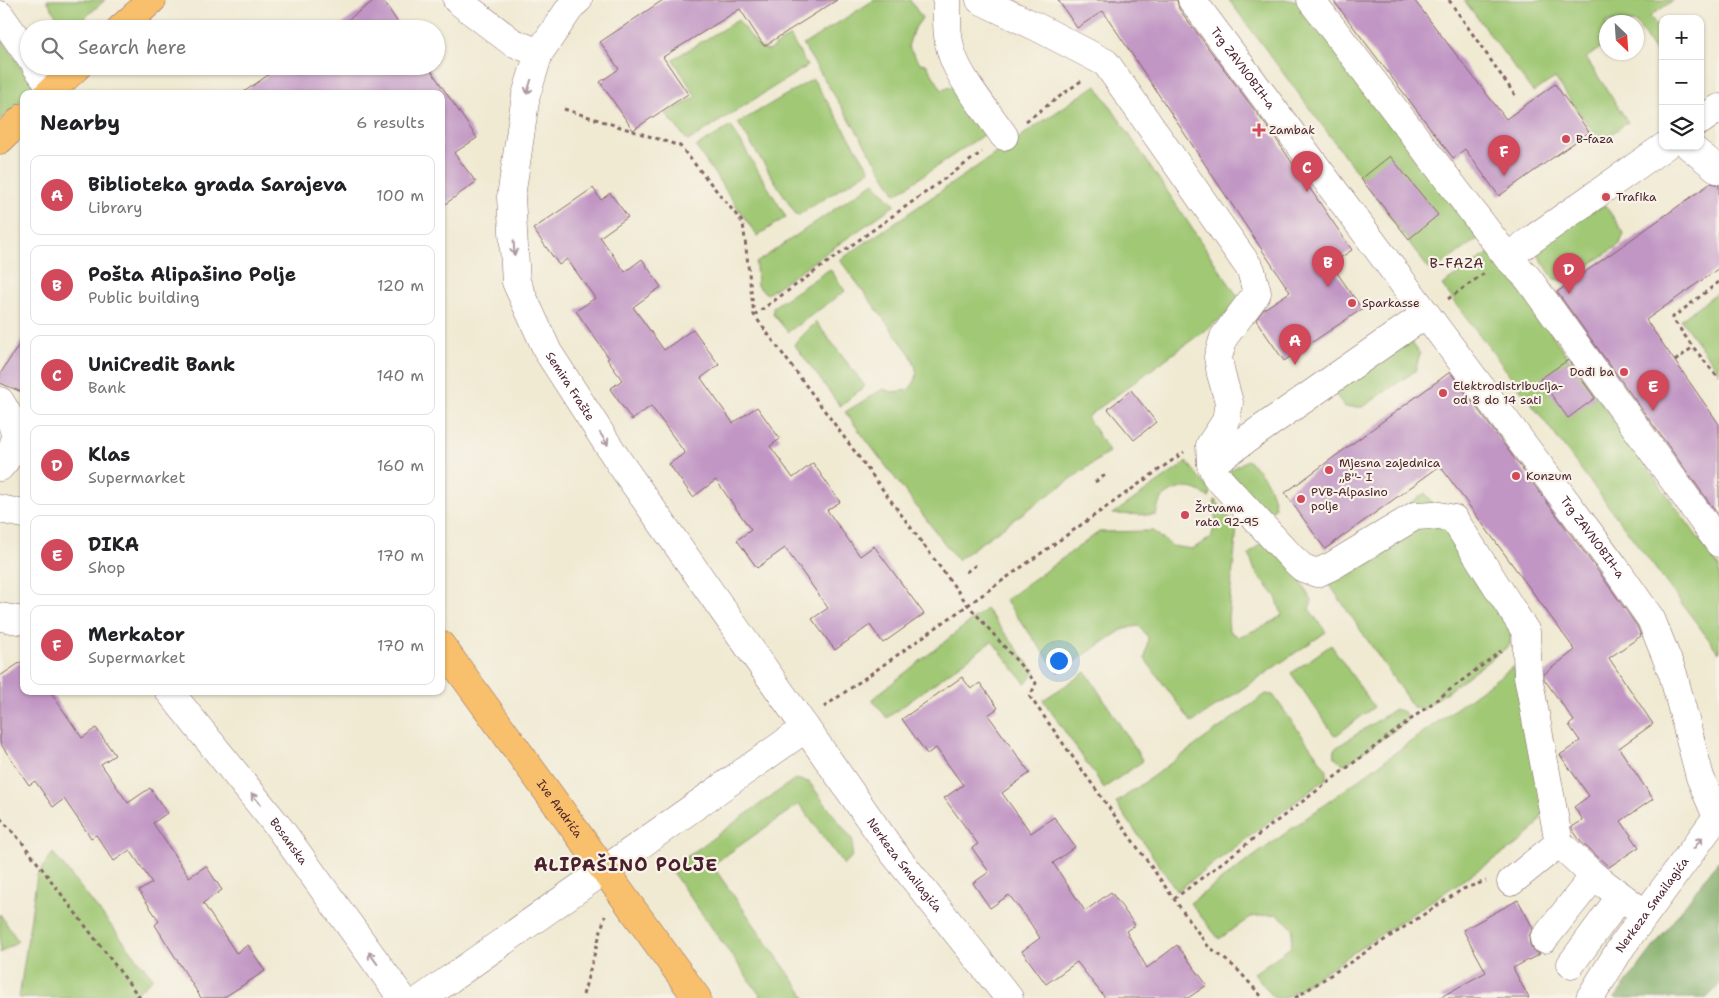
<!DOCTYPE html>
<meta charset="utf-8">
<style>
body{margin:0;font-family:"Shantell Sans",sans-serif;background:#f6f6f6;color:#202124}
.controls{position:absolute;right:15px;top:15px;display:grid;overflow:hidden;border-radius:10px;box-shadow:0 1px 4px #0004}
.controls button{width:45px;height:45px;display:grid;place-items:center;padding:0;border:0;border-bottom:1px solid #e0e0e0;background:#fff;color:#202124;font:25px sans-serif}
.compass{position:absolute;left:1599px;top:15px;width:45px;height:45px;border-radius:50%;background:#fff;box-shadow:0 1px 4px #0004;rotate:155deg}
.you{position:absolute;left:1058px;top:660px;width:18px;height:18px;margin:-12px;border:4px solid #fff;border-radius:50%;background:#1a73e8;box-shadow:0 0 0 8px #1a73e833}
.badge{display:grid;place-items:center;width:32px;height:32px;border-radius:50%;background:#d1495b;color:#fff;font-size:16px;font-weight:700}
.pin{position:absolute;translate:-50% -41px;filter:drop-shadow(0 1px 2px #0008)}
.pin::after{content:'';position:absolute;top:26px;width:18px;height:15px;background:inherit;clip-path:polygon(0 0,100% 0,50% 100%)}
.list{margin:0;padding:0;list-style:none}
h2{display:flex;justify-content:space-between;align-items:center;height:65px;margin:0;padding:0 20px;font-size:21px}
h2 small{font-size:16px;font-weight:400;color:#757577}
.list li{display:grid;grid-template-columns:32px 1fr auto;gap:15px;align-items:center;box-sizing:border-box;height:80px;margin:0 10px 10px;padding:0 10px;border:1px solid #e0e0e0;border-radius:10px}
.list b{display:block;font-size:19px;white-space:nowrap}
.list p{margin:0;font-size:16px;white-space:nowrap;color:#757577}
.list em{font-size:16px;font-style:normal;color:#757577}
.icon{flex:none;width:28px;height:28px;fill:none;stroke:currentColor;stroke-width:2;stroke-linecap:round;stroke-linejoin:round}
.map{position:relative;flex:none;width:1719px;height:998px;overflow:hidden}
.search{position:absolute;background:#fff;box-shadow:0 1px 4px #0004;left:20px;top:20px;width:425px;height:55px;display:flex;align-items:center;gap:12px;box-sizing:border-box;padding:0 18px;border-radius:28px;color:#757577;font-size:19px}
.panel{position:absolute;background:#fff;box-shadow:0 1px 4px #0004;left:20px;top:90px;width:425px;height:605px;border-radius:10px}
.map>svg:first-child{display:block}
.green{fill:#a0c874;stroke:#757450}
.forest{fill:#80ac66;stroke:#656648}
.building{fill:#c196c4}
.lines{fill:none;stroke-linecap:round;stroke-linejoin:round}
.minor-casing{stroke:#846666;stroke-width:29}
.major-casing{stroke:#846666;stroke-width:29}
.path{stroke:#846666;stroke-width:3;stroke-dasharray:4 4;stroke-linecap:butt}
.minor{stroke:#fff;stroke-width:28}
.major{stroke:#f8bf6c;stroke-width:28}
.oneway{stroke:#ae9aa0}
.poi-dot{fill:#d1495b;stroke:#f7f3e8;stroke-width:2}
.labels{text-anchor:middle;stroke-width:4.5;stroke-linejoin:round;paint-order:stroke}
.street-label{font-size:12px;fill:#4a1f2b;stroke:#f7f3e8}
.poi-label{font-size:12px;fill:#4a1f2b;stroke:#f7f3e8;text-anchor:start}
.neighbourhood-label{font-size:14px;letter-spacing:1px;fill:#4a1f2b;stroke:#f7f3e8}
.district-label{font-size:18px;font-weight:bold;letter-spacing:1px;fill:#4a1f2b;stroke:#f7f3e8}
</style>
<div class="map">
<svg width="1719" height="998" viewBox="0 0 1719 998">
<rect width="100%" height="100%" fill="#f7f3e8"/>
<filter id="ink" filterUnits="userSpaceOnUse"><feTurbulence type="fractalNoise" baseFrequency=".02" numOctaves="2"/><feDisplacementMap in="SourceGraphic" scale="10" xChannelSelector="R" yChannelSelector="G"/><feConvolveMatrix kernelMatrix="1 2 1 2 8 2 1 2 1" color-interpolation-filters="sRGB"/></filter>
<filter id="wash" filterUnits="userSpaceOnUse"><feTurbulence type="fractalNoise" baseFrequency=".0096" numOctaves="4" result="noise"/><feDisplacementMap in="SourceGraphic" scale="20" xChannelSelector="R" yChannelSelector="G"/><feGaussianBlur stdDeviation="1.12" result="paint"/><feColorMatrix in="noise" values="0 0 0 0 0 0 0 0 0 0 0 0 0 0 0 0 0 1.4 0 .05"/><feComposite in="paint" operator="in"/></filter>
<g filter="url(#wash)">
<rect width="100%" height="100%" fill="#f0ead3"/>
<path class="green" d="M47 0H105L72 29H64Z
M874 0H910L922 18 913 31 908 47 920 63 926 64 942 90 958 84 989 131 896 194 803 45Z
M1229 0H1303L1486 233 1431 272Z
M1464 0H1674L1650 16 1663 35V64L1636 22H1606V44L1586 58 1628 122 1600 142 1555 78 1533 92Z
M738 20 758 46 768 51 790 36 807 66 688 141 666 114 696 97 673 59Z
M0 36 35 88 28 94H24V98L0 120Z
M813 79 870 170 797 216 738 123Z
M1096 85 1242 303 1087 417 1109 452 957 560 845 412 883 389 892 392 908 390C921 377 917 369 910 354L840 260Z
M731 126 786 217 757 236 696 147Z
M874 182 895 205 767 294 757 286 756 263Z
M1605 205 1624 233 1620 244 1567 281 1554 279 1537 253V241Z
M1492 251 1719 567V653L1442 285Z
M830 269 845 291 788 332 773 314V307Z
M1719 291V372L1681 320Z
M816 322 865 386 840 406 794 344Z
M1406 334 1420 354 1415 371 1363 407H1345L1329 386Z
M1247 460C1262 470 1274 490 1275 508L1266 515 1229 471Z
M1187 462 1211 492 1209 498C1206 496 1202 492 1199 491 1185 484 1167 490 1159 503 1158 506 1157 512 1156 515L1113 514Z
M1425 493 1508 613 1511 633 1510 645 1424 709 1413 707 1317 566Z
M1215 500 1237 527 1228 619 1229 631 1238 637 1267 625 1282 615 1276 597 1255 571 1249 554 1260 544 1268 541 1281 546 1312 601 1309 609 1326 632 1192 723 1145 659 1148 637 1139 626 1125 628 1058 672 1005 600 1099 532 1153 531 1172 546 1192 549 1211 538 1216 521 1214 511Z
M986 609 1035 672 1029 680 1025 683 992 641 887 718 872 699Z
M1331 645 1374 707 1335 736 1291 673Z
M1514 666 1547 806 1536 826 1522 841 1285 998H1274L1254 973 1291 947 1293 928 1277 914 1251 917 1219 939 1190 903Z
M1086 672 1143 761 1104 788 1043 700Z
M1266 694 1273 695 1327 770 1326 779 1177 891 1116 803Z
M1395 709 1404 712 1408 718 1404 724 1346 764 1341 763 1335 757 1334 749Z
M795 779 809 782 853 841 852 856 844 865 799 804 712 865 806 998H762L670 869Z
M53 853 153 978 131 998H19L37 875Z
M0 914 18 941 0 953Z"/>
<path class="forest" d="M1719 860V986L1707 998H1615Z"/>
<g id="blocks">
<path class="building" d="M375 0H383L402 29H335Z
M663 0H837L764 46 740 9 663 57 688 94 633 130 600 82 619 69 600 42Z
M1058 0H1177L1179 9 1274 136 1352 250 1331 264 1362 309 1284 361 1256 320 1264 309 1290 292 1103 11 1077 28Z
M1333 0H1414L1506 119 1555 84 1589 132 1499 196 1465 149 1453 158Z
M281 66H428L477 138 454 153 476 182 441 207V94H241Z
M1390 156 1438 215 1409 239 1361 179Z
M1711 183 1719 185V268L1646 320 1719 424V516L1557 292Z
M593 188 601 200 610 193 628 217 600 237 625 272 642 259 661 287 633 307 664 350 693 329 719 365 701 378 733 423 757 407 780 439 770 446 793 478 813 463 840 502 827 510 860 556 874 546 924 614 883 643 870 625 835 650 812 619 828 608 785 548 757 568 737 540 751 530 716 480 693 497 669 464 685 453 651 406 632 420 610 389 622 380 607 359 609 358 576 311 595 298 567 259 559 265 533 229Z
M24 337V393L0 383V374Z
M1568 360 1595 398 1568 418 1540 379Z
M1450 372 1601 575 1637 626 1641 636 1609 658 1653 724 1619 748 1653 799 1621 821 1639 847 1609 867 1581 842 1572 829V827L1583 820 1574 807 1589 796 1560 755 1580 741 1569 725 1574 721 1544 679V674L1575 650 1440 466 1325 549 1285 493Z
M1131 390 1156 422 1134 440 1108 409Z
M24 660V691H50L82 738 96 728 115 755 101 764 128 803 150 788 167 813 153 823 189 877 206 866 222 890 203 903 236 953 248 945 265 971 223 998H201L155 925 159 921 139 891 152 883 130 850 114 861 96 835 91 838 64 799 53 807 35 781 29 785 0 743V676Z
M962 677 971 689 980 683 998 708 988 715 1030 773 1002 793 1031 833 1054 817 1075 847 1053 863 1085 911 1111 892 1135 925 1126 931 1147 968 1177 945 1207 985 1188 998H1105L1077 962 1046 984 1022 951 1040 938 1027 918 1009 895 990 908 973 883 989 872 972 848 978 844 944 798 963 785 936 748 927 754 902 719Z
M1518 900 1533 928 1529 936 1530 945 1534 951 1540 954 1513 968 1529 998H1439L1486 972 1463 930Z"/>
</g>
</g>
<g filter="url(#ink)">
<use href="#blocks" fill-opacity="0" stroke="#846666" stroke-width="1"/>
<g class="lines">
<g class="minor-casing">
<g id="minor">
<path d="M457 0 512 42 539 53"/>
<path id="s1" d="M578 0 572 5 539 53 526 95 511 197 516 282 548 352 619 462 892 851 1009 998"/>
<path d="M947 0C947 18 946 36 952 54 959 78 989 114 1004 136"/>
<path d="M980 0 1039 28 1106 63 1251 270 1257 293 1224 337 1218 357 1221 374 1229 402 1226 421 1210 445 1211 464 1216 476 1293 559 1303 568 1317 573 1332 566 1415 516 1434 515 1454 519 1526 632 1528 676 1559 843"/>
<path id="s2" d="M1192 0 1614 566 1651 619 1673 674 1700 777 1717 817"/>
<path d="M1311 0 1507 257 1527 277 1719 543"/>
<path d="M0 15 29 56"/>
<path d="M36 66 53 89"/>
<path d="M1700 121 1719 108"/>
<path d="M1689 146 1719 170"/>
<path d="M1507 257 1665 146"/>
<path d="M0 401C16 427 23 442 0 467"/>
<path d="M1211 464 1426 314"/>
<path d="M0 509 24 514"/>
<path d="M0 617 24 621"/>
<path id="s3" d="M169 691 280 829 402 998"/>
<path d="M1511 882 1559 843 1594 876 1645 914"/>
<path d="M1544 939 1594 876"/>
<path d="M1571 964 1621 896"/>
<path d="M423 998 806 728"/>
<path id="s4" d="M1590 998 1622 946 1719 814"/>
</g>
</g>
<g class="major-casing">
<g id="major">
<path d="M120 29 152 0"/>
<path d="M48 94 78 66"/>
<path d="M0 140 24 117"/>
<path id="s5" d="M441 645 697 998"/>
</g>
</g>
<path class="path" d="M1449 0 1517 98
M564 109 680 146 743 223 754 315 968 605 1036 683 1030 697 1207 945 1237 969 1263 998
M1026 121 1081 81
M1719 282 1672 318 1693 347 1719 379
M1448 299 1486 272
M754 315 982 152
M1675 361 1693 347
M1095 482 1108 473
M966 572 976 565
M824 707 1184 452
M0 818 21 841 140 998
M1174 899 1501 651
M583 995 605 916
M1295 998 1463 889 1486 881"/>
<use href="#minor" class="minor"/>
<use href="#major" class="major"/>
</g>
<defs><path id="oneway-shaft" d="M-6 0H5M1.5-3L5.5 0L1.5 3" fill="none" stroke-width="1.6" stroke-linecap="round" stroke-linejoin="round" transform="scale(1.25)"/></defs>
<g class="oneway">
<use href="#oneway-shaft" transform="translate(529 87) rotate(107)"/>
<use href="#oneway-shaft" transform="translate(514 248) rotate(87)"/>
<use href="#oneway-shaft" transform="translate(604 439) rotate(57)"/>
<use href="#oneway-shaft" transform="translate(256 799) rotate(-129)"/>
<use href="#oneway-shaft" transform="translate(1698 843) rotate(-54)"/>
<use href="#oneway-shaft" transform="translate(373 958) rotate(-126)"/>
</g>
</g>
<g class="poi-dot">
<path d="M1256.5 122.5h5v5h5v5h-5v5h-5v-5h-5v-5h5z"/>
<circle cx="1566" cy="139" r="5"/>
<circle cx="1606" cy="197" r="5"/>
<circle cx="1352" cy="303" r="5"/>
<circle cx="1624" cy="372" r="5"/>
<circle cx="1443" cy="393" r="5"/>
<circle cx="1329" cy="470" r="5"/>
<circle cx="1516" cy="476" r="5"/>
<circle cx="1301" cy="499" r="5"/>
<circle cx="1185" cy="515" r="5"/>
</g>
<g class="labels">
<g class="street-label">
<text dy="4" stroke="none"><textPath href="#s2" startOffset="85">Trg ZAVNOBIH-a</textPath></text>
<text dy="4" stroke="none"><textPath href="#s1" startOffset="416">Semira Frašte</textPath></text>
<text dy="4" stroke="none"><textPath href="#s2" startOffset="670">Trg ZAVNOBIH-a</textPath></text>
<text dy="4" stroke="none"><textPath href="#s5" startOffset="202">Ive Andrića</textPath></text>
<text dy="4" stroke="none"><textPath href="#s3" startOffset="192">Bosanska</textPath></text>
<text dy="4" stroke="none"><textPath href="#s1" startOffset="1000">Nerkeza Smailagića</textPath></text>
<text dy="4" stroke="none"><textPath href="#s4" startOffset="112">Nerkeza Smailagića</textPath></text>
</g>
<g class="poi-label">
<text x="1269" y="134">Zambak</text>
<text x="1576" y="143">B-faza</text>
<text x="1616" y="201">Trafika</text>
<text x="1362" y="307">Sparkasse</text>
<text x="1614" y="376" text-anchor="end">Dođi ba</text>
<text x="1453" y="390">Elektrodistribucija-<tspan x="1453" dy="14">od 8 do 14 sati</tspan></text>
<text x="1339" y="467">Mjesna zajednica<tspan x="1339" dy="14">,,B''- I</tspan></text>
<text x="1526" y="480">Konzum</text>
<text x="1311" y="496">PVB-Alpasino<tspan x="1311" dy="14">polje</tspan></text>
<text x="1195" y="512">Žrtvama<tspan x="1195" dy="14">rata 92-95</tspan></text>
</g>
<g class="neighbourhood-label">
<text x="1457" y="268">B-FAZA</text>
</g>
<g class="district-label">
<text x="626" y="871">ALIPAŠINO POLJE</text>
</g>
</g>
</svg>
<div class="controls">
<button>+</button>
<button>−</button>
<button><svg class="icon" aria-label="layers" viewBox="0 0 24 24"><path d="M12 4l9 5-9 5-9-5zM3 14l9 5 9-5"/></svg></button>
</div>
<svg class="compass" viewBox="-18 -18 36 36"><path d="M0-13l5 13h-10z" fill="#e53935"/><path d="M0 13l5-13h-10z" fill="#757577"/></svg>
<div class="you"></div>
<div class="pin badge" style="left:1295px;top:365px">A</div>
<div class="pin badge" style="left:1328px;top:287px">B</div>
<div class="pin badge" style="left:1307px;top:192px">C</div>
<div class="pin badge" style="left:1569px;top:294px">D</div>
<div class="pin badge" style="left:1653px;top:411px">E</div>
<div class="pin badge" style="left:1504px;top:176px">F</div>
<div class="search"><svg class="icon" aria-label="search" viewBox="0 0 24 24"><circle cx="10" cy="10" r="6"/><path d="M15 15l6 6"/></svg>Search here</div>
<section class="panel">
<h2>Nearby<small>6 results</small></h2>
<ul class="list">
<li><span class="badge">A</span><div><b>Biblioteka grada Sarajeva</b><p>Library</p></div><em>100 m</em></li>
<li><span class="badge">B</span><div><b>Pošta Alipašino Polje</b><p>Public building</p></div><em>120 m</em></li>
<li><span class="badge">C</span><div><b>UniCredit Bank</b><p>Bank</p></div><em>140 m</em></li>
<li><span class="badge">D</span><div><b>Klas</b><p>Supermarket</p></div><em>160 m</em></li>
<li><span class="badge">E</span><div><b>DIKA</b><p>Shop</p></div><em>170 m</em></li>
<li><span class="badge">F</span><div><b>Merkator</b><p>Supermarket</p></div><em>170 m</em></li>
</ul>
</section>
</div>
